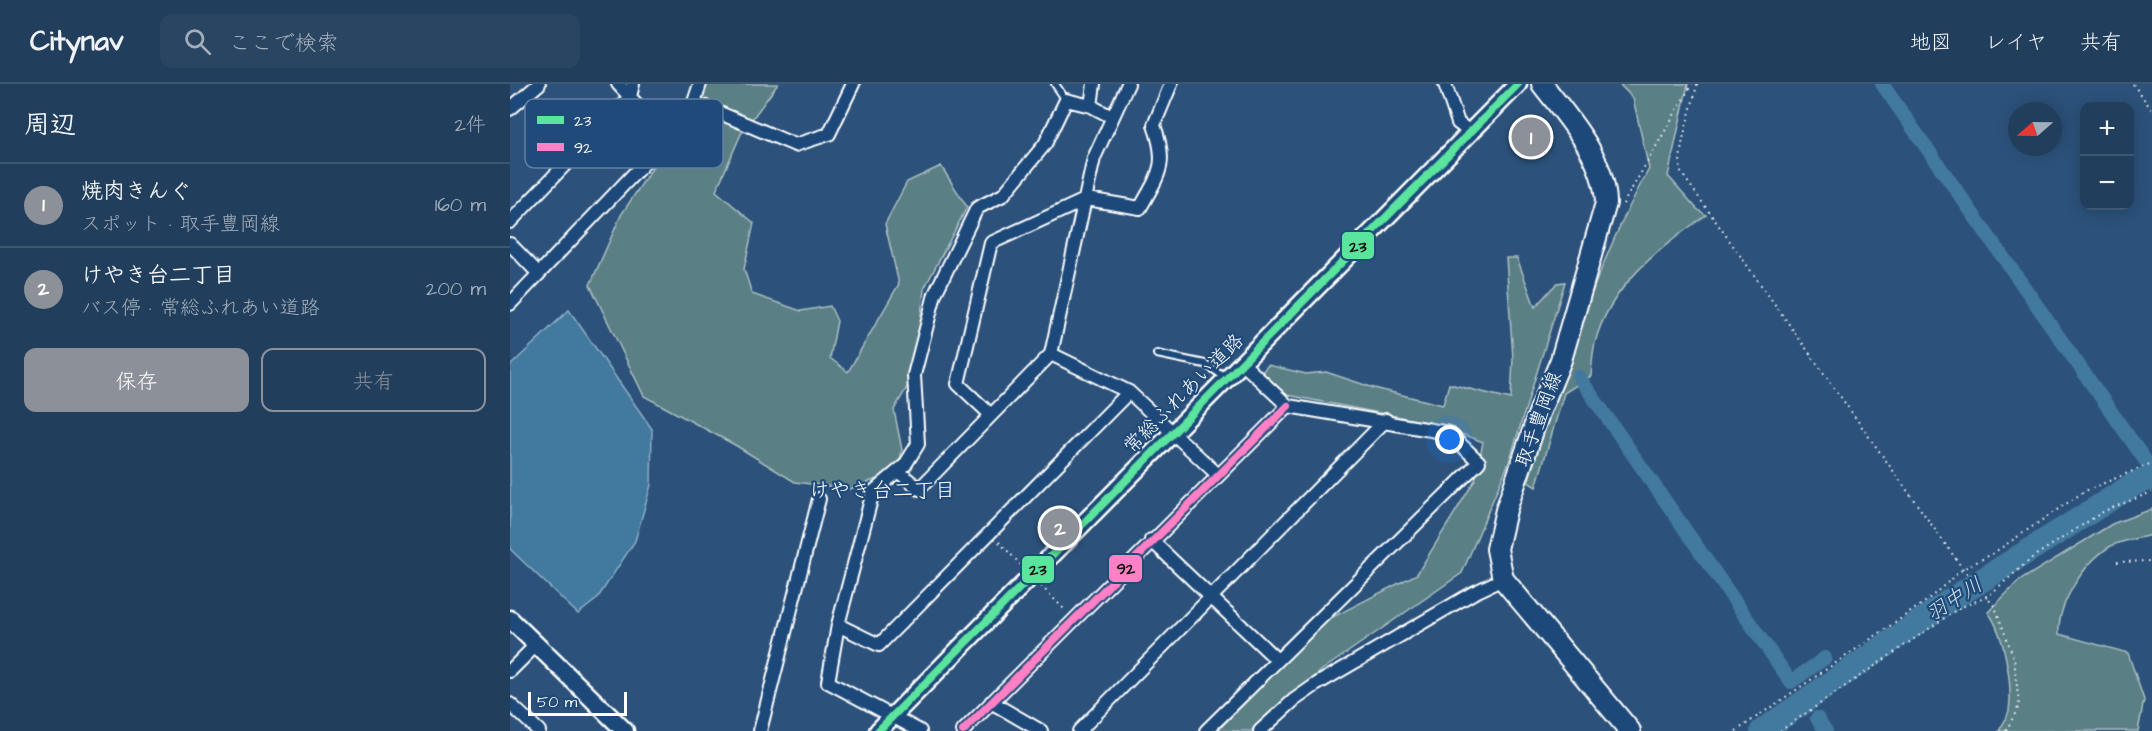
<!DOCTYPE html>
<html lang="ja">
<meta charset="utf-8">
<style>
body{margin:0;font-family:"Architects Daughter","Klee One",sans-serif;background:#294562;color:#f1f3f6}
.controls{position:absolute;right:18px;top:18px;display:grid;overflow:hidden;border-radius:12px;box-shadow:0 3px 15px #0003}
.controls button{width:54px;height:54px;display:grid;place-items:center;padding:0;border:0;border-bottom:2px solid #3e5772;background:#213e5c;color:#f1f3f6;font:30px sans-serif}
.compass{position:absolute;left:1498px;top:18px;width:54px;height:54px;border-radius:50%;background:#213e5c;box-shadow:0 3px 15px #0003;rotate:250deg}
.scale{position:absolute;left:18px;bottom:15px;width:99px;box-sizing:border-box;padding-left:6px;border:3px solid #fff;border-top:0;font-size:16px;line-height:21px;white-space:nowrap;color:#fff;-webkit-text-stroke:4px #1f4a7a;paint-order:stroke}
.you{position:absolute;left:940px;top:356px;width:21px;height:21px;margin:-15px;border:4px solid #fff;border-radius:50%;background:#1a73e8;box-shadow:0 0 0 9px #1a73e833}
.badge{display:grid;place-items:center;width:39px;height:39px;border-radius:50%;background:#8c9099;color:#fff;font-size:20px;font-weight:700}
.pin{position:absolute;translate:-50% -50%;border:3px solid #fff;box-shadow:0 2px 6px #0006}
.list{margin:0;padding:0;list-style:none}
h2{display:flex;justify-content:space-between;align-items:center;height:78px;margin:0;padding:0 24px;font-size:26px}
h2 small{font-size:20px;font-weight:400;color:#a2aebb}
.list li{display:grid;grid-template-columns:39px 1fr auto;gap:18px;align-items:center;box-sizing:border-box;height:84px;padding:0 24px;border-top:2px solid #3e5772}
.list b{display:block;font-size:22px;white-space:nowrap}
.list p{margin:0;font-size:20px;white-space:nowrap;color:#a2aebb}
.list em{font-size:20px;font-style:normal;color:#a2aebb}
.actions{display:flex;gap:12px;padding:18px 24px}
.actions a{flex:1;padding:14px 0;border:2px solid #8c9099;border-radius:12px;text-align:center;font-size:21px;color:#8c9099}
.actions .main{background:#8c9099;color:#fff}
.icon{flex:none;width:33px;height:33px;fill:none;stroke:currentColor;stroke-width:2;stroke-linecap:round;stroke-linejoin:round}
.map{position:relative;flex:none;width:1642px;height:647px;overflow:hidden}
header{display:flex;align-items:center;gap:36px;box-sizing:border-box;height:84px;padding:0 30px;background:#213e5c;border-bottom:2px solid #3e5772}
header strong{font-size:28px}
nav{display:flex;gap:33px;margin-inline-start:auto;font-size:21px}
.search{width:420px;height:54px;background:#294562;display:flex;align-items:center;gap:15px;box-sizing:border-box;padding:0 21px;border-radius:12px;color:#a2aebb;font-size:22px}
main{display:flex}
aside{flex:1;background:#213e5c}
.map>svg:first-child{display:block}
.green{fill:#5a7f85;stroke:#acbfc2;stroke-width:1.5}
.water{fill:#42799f;stroke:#8eafc5;stroke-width:1.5}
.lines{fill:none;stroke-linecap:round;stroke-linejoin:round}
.canal{stroke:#42799f;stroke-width:14}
.river{stroke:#42799f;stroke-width:24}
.lane-casing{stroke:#fff;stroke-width:10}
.street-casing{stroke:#fff;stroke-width:16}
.secondary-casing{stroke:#fff;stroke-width:21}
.primary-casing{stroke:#fff;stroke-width:24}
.path{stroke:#fff;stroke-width:2;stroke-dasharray:1.5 4.5;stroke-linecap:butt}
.lane{stroke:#1f4a7a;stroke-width:6}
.street{stroke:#1f4a7a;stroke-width:12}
.secondary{stroke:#1f4a7a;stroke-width:16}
.primary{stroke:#1f4a7a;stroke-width:20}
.bus-1-casing{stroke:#1f4a7a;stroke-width:12}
.bus-2-casing{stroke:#1f4a7a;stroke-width:12}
.bus-1{stroke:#5ae49d;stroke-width:8}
.bus-2{stroke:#ff80c5;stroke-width:8}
.labels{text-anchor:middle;stroke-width:4.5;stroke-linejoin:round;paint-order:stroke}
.street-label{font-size:20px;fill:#fff;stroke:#1f4a7a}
.neighbourhood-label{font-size:21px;fill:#fff;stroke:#1f4a7a}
.water-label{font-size:21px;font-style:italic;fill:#d0dee7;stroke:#1f4a7a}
.key{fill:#1f4a7a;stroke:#6280a2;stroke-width:1.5}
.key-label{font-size:16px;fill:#fff}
.line-badge{stroke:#1f4a7a;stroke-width:2}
.pale-badge-label{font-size:16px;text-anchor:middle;font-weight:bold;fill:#111}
</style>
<header>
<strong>Citynav</strong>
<div class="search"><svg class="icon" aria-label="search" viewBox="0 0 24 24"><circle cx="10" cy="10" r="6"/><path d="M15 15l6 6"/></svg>ここで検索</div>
<nav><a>地図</a><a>レイヤ</a><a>共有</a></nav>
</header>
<main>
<aside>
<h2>周辺<small>2件</small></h2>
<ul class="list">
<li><span class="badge">1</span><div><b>焼肉きんぐ</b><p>スポット · 取手豊岡線</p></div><em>160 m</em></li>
<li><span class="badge">2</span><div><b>けやき台二丁目</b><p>バス停 · 常総ふれあい道路</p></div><em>200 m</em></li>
</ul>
<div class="actions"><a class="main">保存</a><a>共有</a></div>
</aside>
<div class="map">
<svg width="1642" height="647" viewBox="0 0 1642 647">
<rect width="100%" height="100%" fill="#2c527b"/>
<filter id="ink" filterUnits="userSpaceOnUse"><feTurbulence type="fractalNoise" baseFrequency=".0167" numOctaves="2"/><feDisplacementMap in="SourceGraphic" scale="12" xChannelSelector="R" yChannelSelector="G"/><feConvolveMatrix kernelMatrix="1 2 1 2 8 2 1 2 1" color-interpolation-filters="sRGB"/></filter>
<g filter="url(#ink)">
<path class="green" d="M198 0H268L231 50 206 107 244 139 234 185 242 210 291 227 320 222 327 237 320 274 338 288 389 200 375 140 397 98 431 82 457 123 414 205 404 291 384 326 392 366 388 387 340 405 285 398 225 361 134 312 80 201 111 131Z
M1109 0H1178L1158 92 1187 125 1196 131C1151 163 1099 202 1085 259 1082 270 1082 282 1081 292L1054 309 1026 403 1018 398C1052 292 1084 183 1139 85L1123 14Z
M996 174H1007L1025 223 1047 199 1055 198 999 378 952 489 812 586 743 647H707L817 536 907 490 965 396 973 358 926 340 777 311 752 288 758 281 796 290 816 288 864 304 933 321 939 300 1001 315 1003 274Z
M1642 425V451C1630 454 1612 456 1601 462 1575 477 1547 520 1549 550L1618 569 1634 616 1628 647H1489C1492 641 1498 633 1499 626 1503 600 1494 549 1478 528L1509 497 1602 440Z"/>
<path class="water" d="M59 226 142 345 141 401 125 457 87 515 68 530 0 465V282Z"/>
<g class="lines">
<path class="canal" d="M1372 0 1642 386
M1069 293 1281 598 1315 574
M1326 591 1329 595
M1295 618V619
M1307 634 1316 647"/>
<path class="river" d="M1252 647 1439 517 1626 399 1642 394"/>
<g class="lane-casing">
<path id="lane" d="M545 0 556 16
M647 270 695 280 717 294"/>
</g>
<g class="street-casing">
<path id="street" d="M108 0 158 54
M935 0 948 39 960 48
M184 18 285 61 319 50 343 0
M581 22 584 0
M0 25 29 0
M0 138 120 13 123 0
M0 160 29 190
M0 220 158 54 184 18 190 0
M541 270 619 308 708 391
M481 331 448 300 481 159 577 115 630 124C650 89 658 80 644 41L661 0
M388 387 409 405 541 270 584 74 618 0
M641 456 767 576
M328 541 369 561 619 308
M0 587 26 561
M481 618 531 647
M0 620 29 647
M250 647 309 415
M410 647 318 598 328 541 363 408 395 381 408 360 404 291 425 210 467 124 493 111 535 60 556 16 581 22 602 33
M453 647 778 322
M569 647 876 336
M696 647 969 378 939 349 778 322 732 279
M750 647 784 616 807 600 963 509 993 495"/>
</g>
<g class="secondary-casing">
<path id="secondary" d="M0 535 115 647
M368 647 1008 0"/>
</g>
<g class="primary-casing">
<path id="primary" d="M1032 0C1059 35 1095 74 1096 119L1051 276 1029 329 996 426 987 465 993 495 1120 647"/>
</g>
<path class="path" d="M1187 0C1181 30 1169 56 1170 87L1453 485 1485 523 1504 574 1509 622 1496 647
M1623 0 1642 26
M1113 120 1182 0
M489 458 512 482
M1607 478 1642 477
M531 502 556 527
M1226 647 1415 518 1453 485 1482 470 1575 407 1642 379
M1270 647 1449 524 1477 513 1523 473 1594 427 1642 408"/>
<use href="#lane" class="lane"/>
<use href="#street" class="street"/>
<use href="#secondary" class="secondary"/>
<use href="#primary" class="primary"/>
<g class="bus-1-casing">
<path id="bus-1" d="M368 647 1008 0"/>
</g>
<g class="bus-2-casing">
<path id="bus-2" d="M453 647 778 322"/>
</g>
<use href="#bus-1" class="bus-1"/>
<use href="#bus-2" class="bus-2"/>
</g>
</g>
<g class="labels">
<g class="street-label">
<text transform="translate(673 309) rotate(-45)" y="7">常総ふれあい道路</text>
<text transform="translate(1028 335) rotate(-70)" y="7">取手豊岡線</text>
</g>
<g class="neighbourhood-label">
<text x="372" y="413">けやき台二丁目</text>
</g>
<g class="water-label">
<text transform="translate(1444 515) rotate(-33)" y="7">羽中川</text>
</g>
</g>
<rect x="15" y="15" width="198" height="69" rx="9" class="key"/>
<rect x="27" y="32" width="27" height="8" fill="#5ae49d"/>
<rect x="27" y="59" width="27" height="8" fill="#ff80c5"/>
<g class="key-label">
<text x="64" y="42">23</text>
<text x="64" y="69">92</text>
</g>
<g class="line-badge">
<rect x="831" y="147" width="34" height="29" rx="6" fill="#5ae49d"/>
<rect x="598" y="470" width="35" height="29" rx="6" fill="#ff80c5"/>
<rect x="511" y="471" width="34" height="29" rx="6" fill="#5ae49d"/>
</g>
<g class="pale-badge-label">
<text x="848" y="168">23</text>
<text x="616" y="490">92</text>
<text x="528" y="491">23</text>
</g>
</svg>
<div class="controls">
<button>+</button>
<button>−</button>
</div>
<svg class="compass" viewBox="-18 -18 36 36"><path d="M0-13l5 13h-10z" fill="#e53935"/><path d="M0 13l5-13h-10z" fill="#a2aebb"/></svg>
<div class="scale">50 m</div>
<div class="you"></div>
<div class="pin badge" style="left:1021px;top:53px">1</div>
<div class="pin badge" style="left:550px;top:444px">2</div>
</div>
</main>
